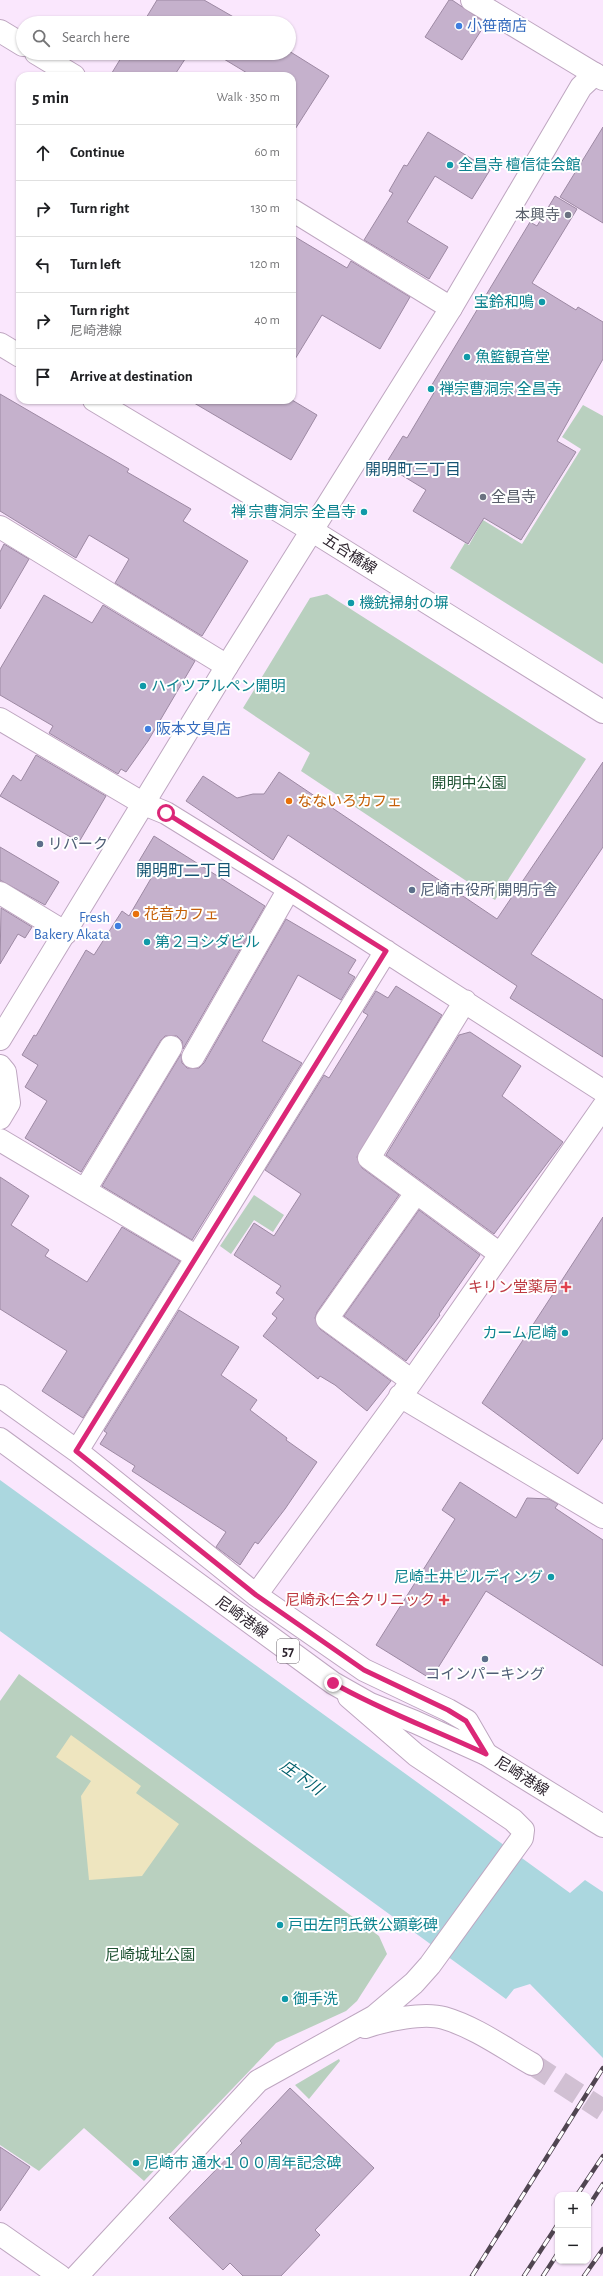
<!DOCTYPE html>
<meta charset="utf-8">
<style>
body{margin:0;font-family:"Alegreya Sans","Noto Sans JP",sans-serif;background:#f2f2f2;color:#202124}
.controls{position:absolute;right:12px;bottom:12px;display:grid;overflow:hidden;border-radius:8px;box-shadow:0 1px 3px #0004}
.controls button{width:36px;height:36px;display:grid;place-items:center;padding:0;border:0;border-bottom:1px solid #e0e0e0;background:#fff;color:#202124;font:20px sans-serif}
.stop{position:absolute;width:12px;height:12px;margin:-9px;border:3px solid #db2777;border-radius:50%;background:#fff}
.stop.end{background:#db2777;border-color:#fff;box-shadow:0 1px 4px #0008}
.list{margin:0;padding:0;list-style:none}
h2{display:flex;justify-content:space-between;align-items:center;height:52px;margin:0;padding:0 16px;font-size:17px}
h2 small{font-size:13px;font-weight:400;color:#757577}
.list li{display:grid;grid-template-columns:26px 1fr auto;gap:12px;align-items:center;box-sizing:border-box;height:56px;padding:0 16px;border-top:1px solid #e0e0e0}
.list b{display:block;font-size:15px;white-space:nowrap}
.list p{margin:0;font-size:13px;white-space:nowrap;color:#757577}
.list em{font-size:13px;font-style:normal;color:#757577}
.icon{flex:none;width:22px;height:22px;fill:none;stroke:currentColor;stroke-width:2;stroke-linecap:round;stroke-linejoin:round}
.map{position:relative;flex:none;width:603px;height:2276px;overflow:hidden}
.search{position:absolute;background:#fff;box-shadow:0 1px 3px #0004;left:16px;top:16px;width:280px;height:44px;display:flex;align-items:center;gap:10px;box-sizing:border-box;padding:0 14px;border-radius:22px;color:#757577;font-size:15px}
.panel{position:absolute;background:#fff;box-shadow:0 1px 3px #0004;left:16px;top:72px;width:280px;height:332px;border-radius:12px}
.map>svg:first-child{display:block}
.green{fill:#b9d0bf}
.sand{fill:#eee5bf}
.water{fill:#abd7df}
.building{fill:#c5b1cc;stroke:#9d89a3}
.lines{fill:none;stroke-linecap:round;stroke-linejoin:round}
.street-tunnel{stroke:#d1c0d3;stroke-width:22;stroke-dasharray:22 11;stroke-linecap:butt}
.street-casing{stroke:#bea6c0;stroke-width:24}
.secondary-casing{stroke:#bea6c0;stroke-width:24}
.primary-casing{stroke:#bea6c0;stroke-width:24}
.street{stroke:#fff;stroke-width:22}
.secondary{stroke:#fff;stroke-width:22}
.primary{stroke:#fff;stroke-width:22}
.rail-casing{stroke:#504551;stroke-width:4.5}
.rail{stroke:#fff;stroke-width:3;stroke-dasharray:9;stroke-linecap:butt}
.route{stroke:#db2777;stroke-width:5}
.shop-dot{fill:#3f7fe0;stroke:#fff;stroke-width:1.5}
.culture-dot{fill:#0f9aa8;stroke:#fff;stroke-width:1.5}
.worship-dot{fill:#6b7280;stroke:#fff;stroke-width:1.5}
.food-dot{fill:#e8710a;stroke:#fff;stroke-width:1.5}
.service-dot{fill:#5c6f8a;stroke:#fff;stroke-width:1.5}
.health-dot{fill:#e0444e;stroke:#fff;stroke-width:1.5}
.labels{text-anchor:middle;stroke-width:4;stroke-linejoin:round;paint-order:stroke}
.shield{fill:#fff;stroke:#6b656c;stroke-width:1}
.shield-label{font-size:14px;font-weight:bold;fill:#2c232d}
.shop-label{font-size:15px;fill:#366cbe;stroke:#fff;text-anchor:start}
.culture-label{font-size:15px;fill:#0d838f;stroke:#fff;text-anchor:start}
.worship-label{font-size:15px;fill:#5b616d;stroke:#fff;text-anchor:end}
.street-label{font-size:15px;fill:#2c232d;stroke:#fff}
.park-label{font-size:15px;fill:#1e5232;stroke:#fff}
.food-label{font-size:15px;fill:#c56008;stroke:#fff;text-anchor:start}
.service-label{font-size:15px;fill:#4e5e75;stroke:#fff;text-anchor:start}
.health-label{font-size:15px;fill:#be3a42;stroke:#fff;text-anchor:end}
.neighbourhood-label{font-size:16px;fill:#155473;stroke:#fff}
.water-label{font-size:16px;font-style:italic;fill:#005f6b;stroke:#fff}
</style>
<div class="map">
<svg width="603" height="2276" viewBox="0 0 603 2276">
<rect width="100%" height="100%" fill="#fae7fd"/>
<path class="green" d="M583 405 603 416V664L450 568 465 543 469 545 483 520 522 544 581 449 562 437Z
M327 594 586 759 495 900 301 771 310 753 243 708 310 598Z
M254 1195 284 1215 273 1232 254 1220 231 1254 220 1246Z
M19 1674 379 1936 387 1954 357 2001 346 2011 276 2043 144 2181 84 2128 39 2171 0 2145V1701Z
M339 2059 340 2061 309 2099 295 2085Z"/>
<path class="sand" d="M71 1735 141 1786 136 1793 179 1824 142 1876 89 1880 81 1796 91 1781 56 1757Z"/>
<path class="water" d="M0 1480 570 1893 585 1880 603 1892V2058L530 1984 514 1989 506 1999 0 1631Z"/>
<path class="building" d="M157 0H204L244 23H143Z
M449 0H452L486 23 462 60 425 37Z
M289 51 329 76 292 134V76H252L214 53H289Z
M124 53H189L174 76H110Z
M603 127V223L560 197Z
M428 132 490 170 472 199 435 176 407 222 448 247 429 279 364 240 393 193 389 191 404 165 407 166Z
M555 196 577 209 532 283 576 310 578 307 603 322V359L557 441 576 452 521 540 484 518 468 544 413 511 426 490 385 465 403 436 407 438 435 391 430 388 530 222 537 226Z
M292 235 347 268 351 261 410 297 380 349 322 315 292 364Z
M0 394 129 469 127 472 191 509 183 521 248 561 202 636 115 583 129 559 89 535 76 558 0 511Z
M189 400H292L317 415 291 460Z
M4 544 29 559 0 609V552Z
M44 595 92 623 103 605 195 661 148 741 126 772 121 769 118 774 49 733 53 726 0 695V669Z
M36 755 106 796 79 842 0 796 13 775 21 781Z
M603 762V847L531 954 603 1000V1057L510 998 517 986 288 835 273 860 186 801 203 776 237 798 253 794H264L279 772 497 919Z
M154 836 265 906 183 1049 182 1041 177 1036H165L161 1040 81 1172 25 1138 47 1101 25 1087 38 1065 22 1055 34 1035 36 1036 86 950 94 955 122 911 129 916 153 875 136 866Z
M0 847 59 882 45 905 0 880Z
M1 908 32 927 25 938 18 934 0 964Z
M286 919 356 960 348 973 355 977 341 1000 298 975 262 1041 302 1063 192 1240 102 1186 181 1054 182 1063 187 1068H199L204 1063Z
M396 986 442 1015 357 1157 362 1168 399 1195 317 1312 315 1318 320 1329 391 1381 367 1411 335 1385 320 1376 318 1379 263 1336 277 1318 272 1314 284 1299 276 1293 281 1286 234 1255 254 1223 274 1236 301 1194 265 1170 324 1075 329 1078 368 1015 363 1012 376 991 388 998Z
M470 1032 521 1066 502 1096 563 1142 494 1234 386 1155 459 1035Z
M0 1177 29 1196 11 1225 49 1250 45 1256 87 1282 122 1227 180 1261 83 1418 42 1391 67 1351 0 1309Z
M419 1210 480 1255 439 1314 440 1315 406 1361 344 1316Z
M603 1217V1438L578 1474 482 1403Z
M179 1310 239 1347 221 1375 257 1400 250 1410 287 1438 286 1440 317 1462 285 1509 258 1544 255 1542 240 1565 216 1547 226 1532 132 1471 135 1466 100 1444 107 1433 104 1431Z
M460 1482 516 1518 527 1498 549 1499 558 1504 555 1508 603 1540V1666L486 1591 431 1679 376 1645 455 1519 442 1510Z
M290 2088 374 2168 315 2230 320 2235 281 2276H243L230 2263 223 2270 169 2218 242 2143 240 2141Z
M0 2147 30 2167 0 2211Z"/>
<g class="lines">
<path class="street-tunnel" d="M532 2064 603 2110"/>
<g class="street-casing">
<path id="street" d="M472 0 603 79
M0 31 23 45
M36 53 74 76
M292 210 451 308
M0 527 227 666
M0 719 144 804 166 813 289 889 603 1091
M0 893 66 933
M465 1001 369 1158 500 1254
M193 1057 289 889
M0 1066 5 1072 9 1103 0 1118
M0 1140 197 1257
M85 1190 171 1047
M412 1381 327 1319 416 1193
M0 1396 77 1451 256 1595 364 1670 448 1710 467 1721 486 1754
M400 1396 603 1517
M77 1451 386 951
M256 1595 412 1381 603 1107
M365 2027C386 2020 424 2012 444 2018 475 2027 504 2048 532 2064
M0 2234 60 2276
M77 2276 258 2081 375 2016 414 1983 430 1965 522 1838 523 1830 513 1820 416 1755 349 1697"/>
</g>
<g class="secondary-casing">
<path id="secondary" d="M0 344 20 356
M94 400 311 530 603 712
M0 1039 227 666 451 308 581 87 595 74"/>
</g>
<g class="primary-casing">
<path id="primary" d="M0 1439 333 1683 370 1704 415 1722 486 1754 603 1826"/>
</g>
<use href="#street" class="street"/>
<use href="#secondary" class="secondary"/>
<use href="#primary" class="primary"/>
<g class="rail-casing">
<path id="rail" d="M577 2195 603 2156
M588 2207 603 2184
M472 2276 603 2068
M524 2276 558 2224
M543 2276 558 2253
M584 2276 603 2249"/>
</g>
<use href="#rail" class="rail"/>
</g>
<g class="lines">
<path class="route" d="M166 813 386 951 76 1451 256 1595 364 1670 448 1710 466 1721 486 1754C435 1730 382 1711 333 1683"/>
</g>
<g class="shop-dot">
<circle cx="459" cy="26" r="4"/>
<circle cx="148" cy="729" r="4"/>
<circle cx="118" cy="926" r="4"/>
</g>
<g class="culture-dot">
<circle cx="450" cy="165" r="4"/>
<circle cx="542" cy="302" r="4"/>
<circle cx="467" cy="357" r="4"/>
<circle cx="431" cy="389" r="4"/>
<circle cx="364" cy="512" r="4"/>
<circle cx="351" cy="603" r="4"/>
<circle cx="143" cy="686" r="4"/>
<circle cx="147" cy="942" r="4"/>
<circle cx="565" cy="1333" r="4"/>
<circle cx="551" cy="1577" r="4"/>
<circle cx="280" cy="1925" r="4"/>
<circle cx="285" cy="1999" r="4"/>
<circle cx="136" cy="2163" r="4"/>
</g>
<g class="worship-dot">
<circle cx="568" cy="215" r="4"/>
<circle cx="483" cy="497" r="4"/>
</g>
<g class="food-dot">
<circle cx="289" cy="801" r="4"/>
<circle cx="136" cy="914" r="4"/>
</g>
<g class="service-dot">
<circle cx="40" cy="844" r="4"/>
<circle cx="412" cy="890" r="4"/>
<circle cx="485" cy="1659" r="4"/>
</g>
<g class="health-dot">
<path d="M564 1281h4v4h4v4h-4v4h-4v-4h-4v-4h4z"/>
<path d="M442 1594h4v4h4v4h-4v4h-4v-4h-4v-4h4z"/>
</g>
<g class="labels">
<rect class="shield" x="277" y="1639" width="22" height="24" rx="3"/>
<g class="shield-label">
<text x="288" y="1656">57</text>
</g>
<g class="shop-label">
<text x="467" y="31">小笹商店</text>
<text x="156" y="734">阪本文具店</text>
<text x="110" y="922" text-anchor="end">Fresh<tspan x="110" dy="17">Bakery Akata</tspan></text>
</g>
<g class="culture-label">
<text x="458" y="170">全昌寺 檀信徒会館</text>
<text x="534" y="307" text-anchor="end">宝鈴和鳴</text>
<text x="475" y="362">魚籃観音堂</text>
<text x="439" y="394">禅宗曹洞宗 全昌寺</text>
<text x="356" y="517" text-anchor="end">禅 宗曹洞宗 全昌寺</text>
<text x="359" y="608">機銃掃射の塀</text>
<text x="151" y="691">ハイツアルペン開明</text>
<text x="155" y="947">第２ヨシダビル</text>
<text x="557" y="1338" text-anchor="end">カーム尼崎</text>
<text x="543" y="1582" text-anchor="end">尼崎土井ビルディング</text>
<text x="288" y="1930">戸田左門氏鉄公顕彰碑</text>
<text x="293" y="2004">御手洗</text>
<text x="144" y="2168">尼崎市 通水１００周年記念碑</text>
</g>
<g class="worship-label">
<text x="560" y="220">本興寺</text>
<text x="491" y="502" text-anchor="start">全昌寺</text>
</g>
<g class="street-label">
<text transform="translate(350 554) rotate(32)" y="5">五合橋線</text>
<text transform="translate(242 1617) rotate(36)" y="5">尼崎港線</text>
<text transform="translate(522 1776) rotate(32)" y="5">尼崎港線</text>
</g>
<g class="park-label">
<text x="469" y="788">開明中公園</text>
<text x="150" y="1960">尼崎城址公園</text>
</g>
<g class="food-label">
<text x="297" y="806">なないろカフェ</text>
<text x="144" y="919">花音カフェ</text>
</g>
<g class="service-label">
<text x="48" y="849">リパーク</text>
<text x="420" y="895">尼崎市役所 開明庁舎</text>
<text x="485" y="1679" text-anchor="middle">コインパーキング</text>
</g>
<g class="health-label">
<text x="558" y="1292">キリン堂薬局</text>
<text x="435" y="1605">尼崎永仁会クリニック</text>
</g>
<g class="neighbourhood-label">
<text x="413" y="475">開明町三丁目</text>
<text x="184" y="876">開明町二丁目</text>
</g>
<g class="water-label">
<text transform="translate(302 1777) rotate(35)" y="6">庄下川</text>
</g>
</g>
</svg>
<div class="controls">
<button>+</button>
<button>−</button>
</div>
<div class="stop" style="left:166px;top:813px"></div>
<div class="stop end" style="left:333px;top:1683px"></div>
<div class="search"><svg class="icon" aria-label="search" viewBox="0 0 24 24"><circle cx="10" cy="10" r="6"/><path d="M15 15l6 6"/></svg>Search here</div>
<section class="panel">
<h2>5 min<small>Walk · 350 m</small></h2>
<ul class="list">
<li><svg class="icon" aria-label="ahead" viewBox="0 0 24 24"><path d="M12 20V5M6 11l6-6 6 6"/></svg><div><b>Continue</b></div><em>60 m</em></li>
<li><svg class="icon" aria-label="right" viewBox="0 0 24 24"><path d="M7 20v-9h11M14 6l5 5-5 5"/></svg><div><b>Turn right</b></div><em>130 m</em></li>
<li><svg class="icon" aria-label="left" viewBox="0 0 24 24"><path d="M17 20v-9H6M10 6l-5 5 5 5"/></svg><div><b>Turn left</b></div><em>120 m</em></li>
<li><svg class="icon" aria-label="right" viewBox="0 0 24 24"><path d="M7 20v-9h11M14 6l5 5-5 5"/></svg><div><b>Turn right</b><p>尼崎港線</p></div><em>40 m</em></li>
<li><svg class="icon" aria-label="arrive" viewBox="0 0 24 24"><path d="M6 21V4h12l-3 4 3 4H6"/></svg><div><b>Arrive at destination</b></div></li>
</ul>
</section>
</div>
